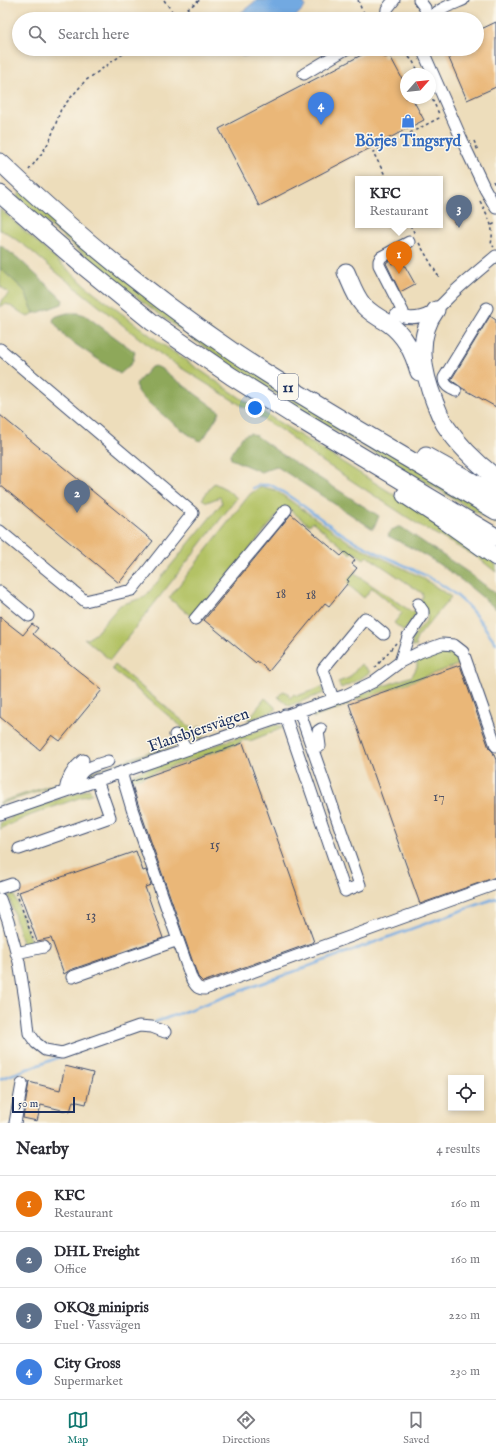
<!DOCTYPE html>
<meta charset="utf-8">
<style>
body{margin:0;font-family:"IM FELL English",serif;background:#f2f2f3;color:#2b2b33}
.controls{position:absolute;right:12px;bottom:12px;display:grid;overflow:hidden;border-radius:0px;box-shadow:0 2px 6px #0003}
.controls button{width:36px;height:36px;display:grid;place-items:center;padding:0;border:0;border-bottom:1px solid #e1e1e2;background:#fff;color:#2b2b33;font:20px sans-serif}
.compass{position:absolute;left:400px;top:68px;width:36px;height:36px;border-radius:50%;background:#fff;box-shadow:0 2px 6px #0003;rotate:63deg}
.scale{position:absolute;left:12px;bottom:10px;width:63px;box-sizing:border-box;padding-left:4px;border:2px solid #1b2f5e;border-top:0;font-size:11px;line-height:14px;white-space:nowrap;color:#1b2f5e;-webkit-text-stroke:3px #fbf7ec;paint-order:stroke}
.you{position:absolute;left:255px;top:408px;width:14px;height:14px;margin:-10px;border:3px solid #fff;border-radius:50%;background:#1a73e8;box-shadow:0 0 0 6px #1a73e833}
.badge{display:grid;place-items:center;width:26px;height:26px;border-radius:50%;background:#0f766e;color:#fff;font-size:13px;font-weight:700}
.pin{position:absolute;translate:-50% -33px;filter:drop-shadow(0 1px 2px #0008)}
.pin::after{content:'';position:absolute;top:21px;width:14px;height:12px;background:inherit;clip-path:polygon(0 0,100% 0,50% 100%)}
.popup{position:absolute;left:355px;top:176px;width:88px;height:52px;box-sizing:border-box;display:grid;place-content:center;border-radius:0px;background:#fff;filter:drop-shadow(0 1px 3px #0005);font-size:13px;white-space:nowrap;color:#7c7c81}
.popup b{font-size:15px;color:#2b2b33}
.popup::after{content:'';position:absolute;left:50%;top:100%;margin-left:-8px;border:8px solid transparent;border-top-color:#fff}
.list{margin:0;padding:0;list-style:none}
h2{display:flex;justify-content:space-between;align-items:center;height:52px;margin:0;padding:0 16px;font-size:17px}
h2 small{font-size:13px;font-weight:400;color:#7c7c81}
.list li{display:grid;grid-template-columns:26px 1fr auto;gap:12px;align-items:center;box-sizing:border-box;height:56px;padding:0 16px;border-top:1px solid #e1e1e2}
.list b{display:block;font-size:15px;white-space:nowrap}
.list p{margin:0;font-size:13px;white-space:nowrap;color:#7c7c81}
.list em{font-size:13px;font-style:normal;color:#7c7c81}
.icon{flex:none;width:22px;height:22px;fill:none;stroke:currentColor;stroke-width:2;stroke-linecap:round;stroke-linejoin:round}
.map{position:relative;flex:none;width:496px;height:1123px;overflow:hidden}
.search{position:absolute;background:#fff;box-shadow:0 2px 6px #0003;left:12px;right:12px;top:12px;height:44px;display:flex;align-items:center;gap:10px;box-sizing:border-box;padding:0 14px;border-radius:22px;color:#7c7c81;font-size:15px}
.sheet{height:276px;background:#fff}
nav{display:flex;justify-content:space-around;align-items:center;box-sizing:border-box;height:56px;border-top:1px solid #e1e1e2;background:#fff;font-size:11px;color:#7c7c81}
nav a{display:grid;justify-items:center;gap:2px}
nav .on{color:#0f766e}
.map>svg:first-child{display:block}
.green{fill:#b3c265;stroke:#677862}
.forest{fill:#8ea85a;stroke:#546c5c}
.water{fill:#72a9e1;stroke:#466ca0}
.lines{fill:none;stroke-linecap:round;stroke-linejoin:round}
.stream{stroke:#72a9e1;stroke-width:2.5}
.building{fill:#eab778}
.minor-casing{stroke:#3a496c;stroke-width:13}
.highway-casing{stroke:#3a496c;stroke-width:19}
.path{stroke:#3a496c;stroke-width:1.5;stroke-dasharray:3 3;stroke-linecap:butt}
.minor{stroke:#fff;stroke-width:11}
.highway{stroke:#fff;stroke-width:17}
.labels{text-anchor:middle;stroke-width:3;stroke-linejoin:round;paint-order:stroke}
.number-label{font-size:14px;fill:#4f5164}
.shield{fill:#fbf7ec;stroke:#5e6b89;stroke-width:1}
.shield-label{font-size:15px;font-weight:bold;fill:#1b2f5e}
.shop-label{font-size:16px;font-weight:bold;fill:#366cbe;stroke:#fbf7ec}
.street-label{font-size:16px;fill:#1b2f5e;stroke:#fbf7ec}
</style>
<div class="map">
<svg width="496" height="1123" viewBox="0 0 496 1123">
<rect width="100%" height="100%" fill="#fbf7ec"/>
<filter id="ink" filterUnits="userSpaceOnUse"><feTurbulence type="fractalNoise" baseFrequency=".025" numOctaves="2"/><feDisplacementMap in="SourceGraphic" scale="8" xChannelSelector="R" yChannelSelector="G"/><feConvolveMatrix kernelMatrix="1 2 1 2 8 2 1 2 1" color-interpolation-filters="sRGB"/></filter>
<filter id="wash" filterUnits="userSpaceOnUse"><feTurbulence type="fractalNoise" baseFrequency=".012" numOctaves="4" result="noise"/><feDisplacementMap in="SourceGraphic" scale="16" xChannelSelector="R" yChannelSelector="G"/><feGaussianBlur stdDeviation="0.9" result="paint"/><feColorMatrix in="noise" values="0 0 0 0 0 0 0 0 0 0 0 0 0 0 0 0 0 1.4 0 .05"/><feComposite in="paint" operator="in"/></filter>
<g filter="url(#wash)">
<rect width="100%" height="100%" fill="#edddbb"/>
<path class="green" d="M23 189 133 282 496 513V524C416 475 333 431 254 380 170 326 91 264 17 196Z
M0 209 86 286 159 342 242 399 404 501 496 564V572L477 557 419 525 308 452 287 434 170 361 139 338 56 272 29 249 7 233 0 230Z
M0 268 24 290 34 313 28 317 9 305 5 304 0 307V303L9 293 0 286Z
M214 483 226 489 237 498 110 660 84 638 87 639 95 634 120 605 145 597 222 503 220 497 207 502 202 499Z
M263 487 275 490 349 542 421 577 451 597 417 638 415 643 417 646 414 647 412 646C410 634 424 627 428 617L421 600 423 596 422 593 367 556 364 559 353 552 351 554 313 522 309 525 285 506 193 618 169 598 250 494 259 488Z
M357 568 355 574 412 612 414 610 416 614 404 631 394 623 402 613 372 588 364 598 347 584 348 581 345 579 348 578Z
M442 649H449L459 654 463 663 363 699 362 698 354 700 353 697 412 676 417 667V659Z
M361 664 370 672 357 681 341 688 338 682 349 678Z
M115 665 195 731 199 726 203 730V737L189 740 179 732 182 727 112 669Z
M322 687 324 693 289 706 278 697 283 691 289 694 288 696 290 698 294 694 297 696Z
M265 698 274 706 276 710 247 721Z
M351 698 352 701 349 702 350 704 313 718 315 711Z
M274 725H278L285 727 250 741 245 740 240 741V743L130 781 129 780 130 776 138 772Z
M173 739 177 745 88 774V773L167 746Z
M55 784V786L0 804V802Z
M89 789 93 793 31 815 0 829V823L12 818 11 815Z
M14 894 32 945 23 947 9 896Z"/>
<path class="forest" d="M0 245 19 259 63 300 62 304 37 313H34L24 290 0 268Z
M67 313H78L85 315 135 352 132 363 120 374 66 338 53 321 54 318 57 316Z
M155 366 160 368 220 412 204 438 201 441C192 440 142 399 137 391 137 389 136 386 136 384L151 367Z
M250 433 255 435 280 453 379 516 373 529 276 466 261 472 231 459 230 454 243 436Z
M398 527H401L469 573 496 594V609C473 589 450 570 424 555 412 548 400 542 388 536L390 531Z"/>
<path class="water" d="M257 0H303L305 7 293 19H233Z
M232 49H256L249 55 243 56 235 52Z"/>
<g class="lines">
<path class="stream" d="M253 488 259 485H271C299 500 322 522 349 538 382 558 421 569 452 592 470 605 483 625 496 643
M153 1023 496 898
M0 1079 60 1057"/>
</g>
<g id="blocks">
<path class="building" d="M496 22V87L467 100 445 49H477V31Z
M373 49H380L384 58 390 56 406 86V98H412L424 120 259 206 219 129Z
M464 209 468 217 455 224 451 216Z
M401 259 415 284 400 292 386 263 390 260 392 264Z
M490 316 496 320V407L462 388 451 380Z
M0 415 153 541 119 583 0 485Z
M291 514 341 556 345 552 355 560 352 564 357 568 347 580 349 581 347 584 329 606 325 603 269 671 257 661 256 663 204 620Z
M0 617 23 635 32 624 38 628 33 634 102 690 60 741 52 735 40 750 0 717Z
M460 665 489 748 493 752 496 760V877L420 904 349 704Z
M243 743 314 942 203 982 198 977 139 807 131 782Z
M136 851 143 871 146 870 151 885 145 887 163 938 70 970 64 974 51 938 37 941 19 892Z
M65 1066 93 1073 86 1104 73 1101 70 1112 41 1105 37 1121 23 1118 29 1082 60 1090Z"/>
</g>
</g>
<g filter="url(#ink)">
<use href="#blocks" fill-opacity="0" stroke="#3a496c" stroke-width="1"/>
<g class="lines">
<g class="minor-casing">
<path id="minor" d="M419 0 425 8 426 19
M386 19 387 9 394 0
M429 19C438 9 451 5 463 0
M422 49 466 149 485 189 496 208
M304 74 346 49
M403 312 379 265V261L381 257 409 242
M396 315C408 319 419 319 430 313 439 309 446 300 453 293 467 280 482 268 496 256
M0 349 193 513 132 590 85 601 0 531
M456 391C450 388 444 386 444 378L487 308
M0 592 29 616
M195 619 286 510
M400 662 408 637 423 615V611L418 604
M333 699 323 669 365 618 384 634
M285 715 345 891 360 885 299 710
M175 735 180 739 186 750
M312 748 320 746 318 731 321 729
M121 772 132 809 192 980C196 986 197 989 205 989L496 884
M77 787C78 767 92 767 108 761
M65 791C67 778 73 768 83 760
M0 814 346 695 373 682 400 662 420 652 442 644 454 645 463 652 496 746
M19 849 110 817 97 780
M0 888 12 884
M0 899 8 921 19 962 26 1006 29 1033 36 1043 45 1050 62 1053 139 1026 152 1027 165 1032
M16 953 44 947
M72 977 178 940
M15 1123 22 1084"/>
</g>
<g class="highway-casing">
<path id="highway" d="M0 162C73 232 151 296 235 353 319 409 409 458 496 511
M0 194 82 265 152 322 231 376 296 417 496 537
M346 272C351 283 355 296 363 305 370 313 379 318 388 323 405 335 413 352 419 372
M436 310C415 338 423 373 435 403 438 410 441 419 445 425 459 446 477 463 496 478
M426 456 496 495
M405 495 448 523 496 557"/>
</g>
<path class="path" d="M164 0 176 17
M358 0 361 8 368 19
M172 19 200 0
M400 49 412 60 420 74
M430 94 439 114
M474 141 478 151
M29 170 42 153 50 140 61 109 85 81 130 49
M387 179 373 152 441 117
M493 181 496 187
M480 201C488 217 495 226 491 244L494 247
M410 225 415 234
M492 225 496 223
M419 243 440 279
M375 668 396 643
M16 892 33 939"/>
<use href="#minor" class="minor"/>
<use href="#highway" class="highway"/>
</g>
</g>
<defs>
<g id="shop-bare" transform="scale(1.08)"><path d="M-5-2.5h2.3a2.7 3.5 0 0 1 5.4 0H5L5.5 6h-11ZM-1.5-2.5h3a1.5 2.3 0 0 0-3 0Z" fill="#3f7fe0" stroke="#fbf7ec" stroke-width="2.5" paint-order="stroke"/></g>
</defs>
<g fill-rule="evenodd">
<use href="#shop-bare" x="408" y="121"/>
</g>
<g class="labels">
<g class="number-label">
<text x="281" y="598">18</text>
<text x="311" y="599">18</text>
<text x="439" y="801">17</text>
<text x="215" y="849">15</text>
<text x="91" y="920">13</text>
</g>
<rect class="shield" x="278" y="374" width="20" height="26" rx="3"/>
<g class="shield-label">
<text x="288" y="392">11</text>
</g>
<g class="shop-label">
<text x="408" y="146">Börjes Tingsryd</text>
</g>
<g class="street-label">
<text transform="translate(198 729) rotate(-19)" y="6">Flansbjersvägen</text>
</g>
</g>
</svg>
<div class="controls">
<button><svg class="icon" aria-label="locate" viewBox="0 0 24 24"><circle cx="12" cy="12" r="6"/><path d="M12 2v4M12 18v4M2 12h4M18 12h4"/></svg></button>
</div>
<svg class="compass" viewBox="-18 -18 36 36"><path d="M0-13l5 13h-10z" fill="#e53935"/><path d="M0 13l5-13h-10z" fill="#7c7c81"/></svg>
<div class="scale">50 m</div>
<div class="you"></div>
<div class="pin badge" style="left:399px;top:274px;background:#e8710a">1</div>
<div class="popup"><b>KFC</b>Restaurant</div>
<div class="pin badge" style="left:77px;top:513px;background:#5c6f8a">2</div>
<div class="pin badge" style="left:459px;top:228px;background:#5c6f8a">3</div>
<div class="pin badge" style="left:321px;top:125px;background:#3f7fe0">4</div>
<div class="search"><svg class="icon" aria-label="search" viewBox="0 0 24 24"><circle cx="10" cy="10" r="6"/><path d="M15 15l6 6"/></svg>Search here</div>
</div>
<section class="sheet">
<h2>Nearby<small>4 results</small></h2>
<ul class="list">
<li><span class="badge" style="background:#e8710a">1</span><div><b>KFC</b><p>Restaurant</p></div><em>160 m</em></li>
<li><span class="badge" style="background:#5c6f8a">2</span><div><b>DHL Freight</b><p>Office</p></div><em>160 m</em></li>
<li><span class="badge" style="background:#5c6f8a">3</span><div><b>OKQ8 minipris</b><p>Fuel · Vassvägen</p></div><em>220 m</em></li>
<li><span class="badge" style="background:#3f7fe0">4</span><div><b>City Gross</b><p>Supermarket</p></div><em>230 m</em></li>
</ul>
</section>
<nav>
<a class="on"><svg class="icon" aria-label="map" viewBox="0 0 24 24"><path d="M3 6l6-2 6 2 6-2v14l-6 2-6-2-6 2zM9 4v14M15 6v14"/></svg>Map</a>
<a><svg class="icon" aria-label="directions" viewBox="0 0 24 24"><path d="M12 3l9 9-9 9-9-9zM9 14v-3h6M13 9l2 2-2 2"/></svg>Directions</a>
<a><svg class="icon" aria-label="saved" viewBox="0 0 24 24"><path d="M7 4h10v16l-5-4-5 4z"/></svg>Saved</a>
</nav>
